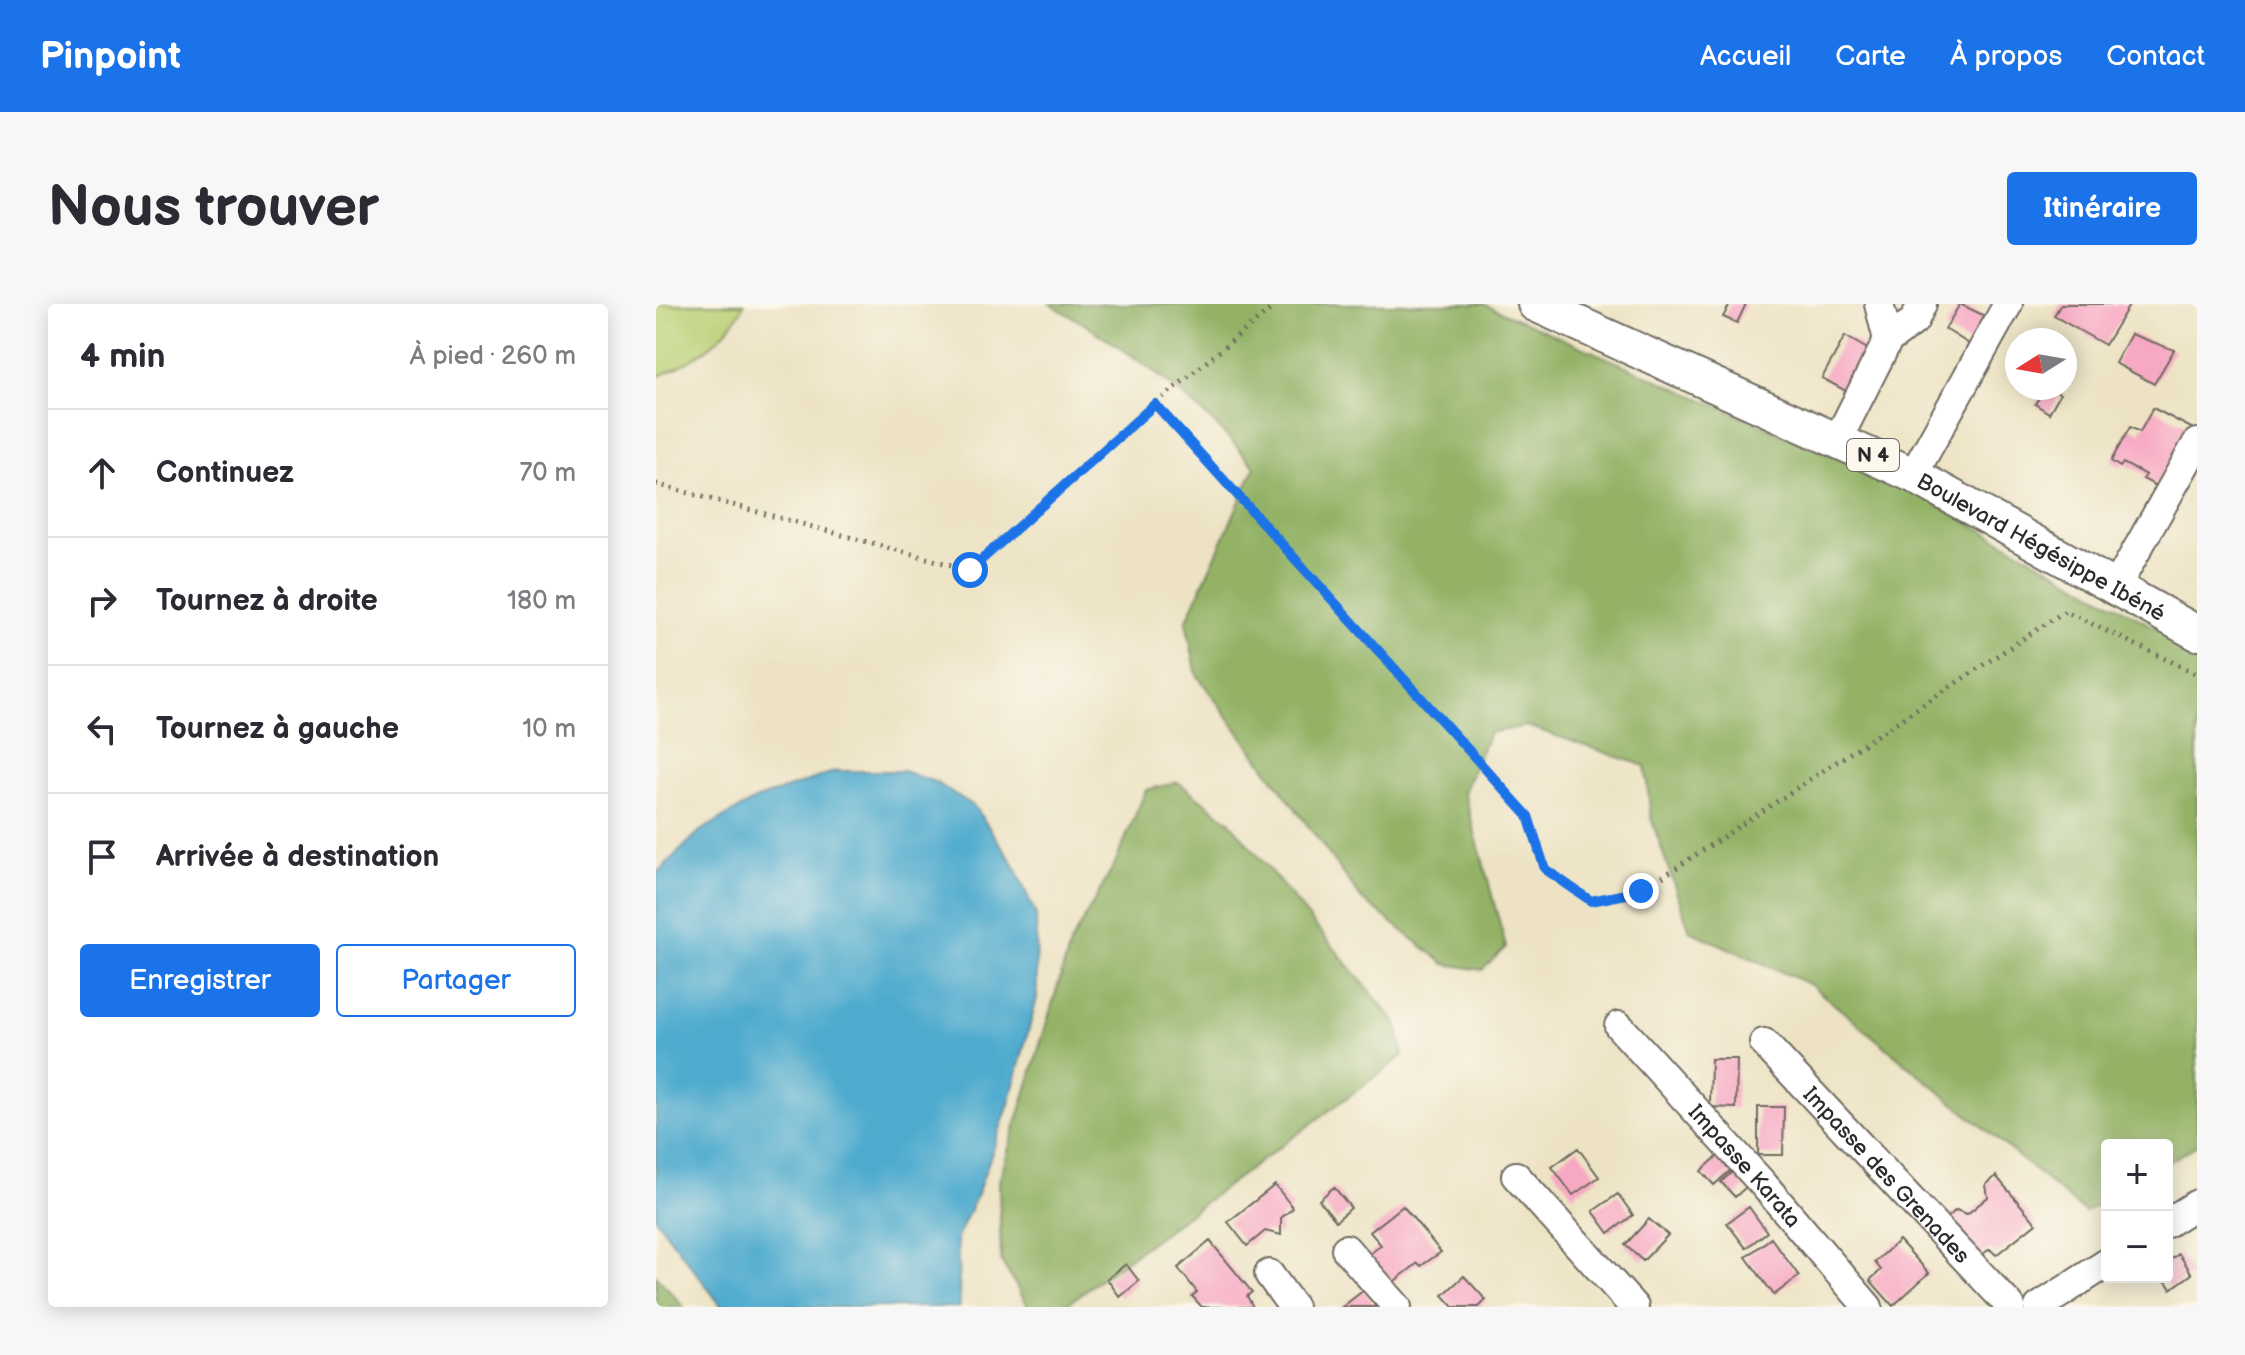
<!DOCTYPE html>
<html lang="fr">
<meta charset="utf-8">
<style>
body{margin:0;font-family:"Balsamiq Sans",sans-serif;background:#f7f7f7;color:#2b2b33}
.controls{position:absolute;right:24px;bottom:24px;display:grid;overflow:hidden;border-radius:8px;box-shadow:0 4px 20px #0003}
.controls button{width:72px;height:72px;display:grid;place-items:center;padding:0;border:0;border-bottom:2px solid #e1e1e2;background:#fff;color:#2b2b33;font:40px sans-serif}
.compass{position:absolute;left:1349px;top:24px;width:72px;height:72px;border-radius:50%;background:#fff;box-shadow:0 4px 20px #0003;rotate:259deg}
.stop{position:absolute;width:24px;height:24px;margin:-18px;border:6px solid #1a73e8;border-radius:50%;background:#fff}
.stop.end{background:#1a73e8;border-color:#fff;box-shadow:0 2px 8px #0008}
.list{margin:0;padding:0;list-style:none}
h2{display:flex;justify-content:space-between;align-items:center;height:104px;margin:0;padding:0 32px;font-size:34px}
h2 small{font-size:26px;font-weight:400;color:#7c7c81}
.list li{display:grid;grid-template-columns:52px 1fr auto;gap:24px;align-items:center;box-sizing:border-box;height:128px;padding:0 32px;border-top:2px solid #e1e1e2}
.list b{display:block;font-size:30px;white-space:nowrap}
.list em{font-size:26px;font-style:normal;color:#7c7c81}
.actions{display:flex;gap:16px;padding:24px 32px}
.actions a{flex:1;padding:18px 0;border:2px solid #1a73e8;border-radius:8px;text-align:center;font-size:28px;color:#1a73e8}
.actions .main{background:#1a73e8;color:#fff}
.icon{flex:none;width:44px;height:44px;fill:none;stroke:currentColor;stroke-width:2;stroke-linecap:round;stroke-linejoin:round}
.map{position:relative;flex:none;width:1541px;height:1003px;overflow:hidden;border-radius:8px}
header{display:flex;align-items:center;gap:48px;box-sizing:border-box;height:112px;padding:0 40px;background:#1a73e8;color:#fff}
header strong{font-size:38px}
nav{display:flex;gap:44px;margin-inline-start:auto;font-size:28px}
.intro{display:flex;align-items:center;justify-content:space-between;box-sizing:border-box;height:192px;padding:0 48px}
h1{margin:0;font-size:56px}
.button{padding:20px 36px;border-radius:8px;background:#1a73e8;color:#fff;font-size:28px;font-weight:700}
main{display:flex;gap:48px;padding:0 48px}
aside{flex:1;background:#fff;border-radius:8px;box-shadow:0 4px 20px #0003}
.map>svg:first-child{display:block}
.green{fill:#bad074;stroke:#727e50;stroke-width:2}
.forest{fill:#93b266;stroke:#5f6e48;stroke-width:2}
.water{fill:#50abce;stroke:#3e6b7c;stroke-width:2}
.building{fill:#f7a9c3}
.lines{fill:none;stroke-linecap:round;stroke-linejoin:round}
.minor-casing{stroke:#6f6b61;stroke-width:32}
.major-casing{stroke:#6f6b61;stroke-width:38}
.path{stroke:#6f6b61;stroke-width:5;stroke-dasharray:2 6;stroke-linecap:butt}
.minor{stroke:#fff;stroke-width:28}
.major{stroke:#fff;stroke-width:34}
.route{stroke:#1a73e8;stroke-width:10}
.labels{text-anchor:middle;stroke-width:8;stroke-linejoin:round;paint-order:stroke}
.shield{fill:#fbf7ec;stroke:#696865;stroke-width:2}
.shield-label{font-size:20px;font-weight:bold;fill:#2b2b2b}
.street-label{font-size:22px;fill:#2b2b2b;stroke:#fbf7ec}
</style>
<header>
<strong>Pinpoint</strong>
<nav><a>Accueil</a><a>Carte</a><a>À propos</a><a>Contact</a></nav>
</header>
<div class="intro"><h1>Nous trouver</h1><a class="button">Itinéraire</a></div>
<main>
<aside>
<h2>4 min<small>À pied · 260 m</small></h2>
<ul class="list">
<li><svg class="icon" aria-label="ahead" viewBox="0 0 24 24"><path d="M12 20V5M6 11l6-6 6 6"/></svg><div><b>Continuez</b></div><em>70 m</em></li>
<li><svg class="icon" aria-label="right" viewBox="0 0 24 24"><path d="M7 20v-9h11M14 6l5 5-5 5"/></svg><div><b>Tournez à droite</b></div><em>180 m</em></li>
<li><svg class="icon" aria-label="left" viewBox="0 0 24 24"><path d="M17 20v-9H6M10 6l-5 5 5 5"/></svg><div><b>Tournez à gauche</b></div><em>10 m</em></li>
<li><svg class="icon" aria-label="arrive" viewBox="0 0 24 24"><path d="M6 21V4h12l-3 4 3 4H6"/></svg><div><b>Arrivée à destination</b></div></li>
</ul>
<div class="actions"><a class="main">Enregistrer</a><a>Partager</a></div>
</aside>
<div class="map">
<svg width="1541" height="1003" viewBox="0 0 1541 1003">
<rect width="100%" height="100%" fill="#fbf7ec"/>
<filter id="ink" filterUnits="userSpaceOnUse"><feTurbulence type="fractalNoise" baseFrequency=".0125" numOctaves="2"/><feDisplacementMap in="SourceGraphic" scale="16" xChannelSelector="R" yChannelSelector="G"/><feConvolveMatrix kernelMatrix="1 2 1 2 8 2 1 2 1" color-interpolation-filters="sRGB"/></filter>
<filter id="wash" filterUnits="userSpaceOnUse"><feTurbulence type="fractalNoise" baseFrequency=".006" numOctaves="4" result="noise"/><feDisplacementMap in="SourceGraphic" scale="32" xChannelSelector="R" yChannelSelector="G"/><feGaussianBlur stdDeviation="1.8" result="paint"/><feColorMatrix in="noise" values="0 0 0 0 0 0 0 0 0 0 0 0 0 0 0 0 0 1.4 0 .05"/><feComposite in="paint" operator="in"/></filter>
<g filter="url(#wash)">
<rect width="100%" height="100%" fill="#ede3c4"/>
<path class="green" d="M0 0H88C73 34 34 60 0 73Z"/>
<path class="forest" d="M394 0H827L1255 186 1541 347V841L1511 859V841H1451V895L1429 908 1155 681 1034 627 995 514 989 462 871 422 833 429 808 488 850 643 826 666 789 660 706 595 541 371 530 318 599 163C542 96 471 43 394 0Z
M522 478 573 517 741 720 747 752 407 1003H373L345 957 343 877 415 638 458 562 490 486Z
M0 972 28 1003H0Z"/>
<path class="water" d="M180 467H247L279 478 318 502 356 557 380 611 381 694 353 800 322 888 301 934 304 1003H66L0 915V570L44 527 99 496Z"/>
<g id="blocks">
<path class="building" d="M1074 0H1090L1081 19 1067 13Z
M1304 0 1331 13 1315 41 1289 25Z
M1405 0H1474L1449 41 1398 12Z
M1475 30 1518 46 1498 80 1459 59Z
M1189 32 1220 50 1197 91 1166 74Z
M1371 84H1394L1404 90 1393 109 1379 100 1384 92Z
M1497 104 1541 127 1507 186 1487 175 1490 171 1467 159 1464 163 1455 157 1474 123 1484 128Z
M1055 755H1081L1080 804 1054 803Z
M1102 803H1128L1127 851H1102Z
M922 844 943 873 917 891 896 863Z
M1063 851 1076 865 1058 881 1045 867Z
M1076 868 1090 883 1079 893 1065 878Z
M1340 872 1380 919 1340 951 1334 945 1321 954 1288 917 1300 906 1311 910 1332 893 1330 881Z
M619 881 637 904 625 914V931L609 927 591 942 572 918Z
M678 883 695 904 680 917 663 896Z
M962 890 977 911 953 929 937 907Z
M747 902 785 948 765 962 762 959 735 980 710 953 725 941 714 928Z
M1093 903 1111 928 1090 944 1071 919Z
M993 915 1012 931 987 957 969 941Z
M1115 934 1143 972 1118 991 1090 953Z
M1243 936 1273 969 1237 1002 1214 976 1225 966 1219 958Z
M554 937 596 988 591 992 597 1003H546L536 992 541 988 522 964Z
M1523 950 1536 970 1515 985 1507 973H1511V958Z
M470 960 483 977 464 993 451 975Z
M808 972 830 996 823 1003H798L787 991Z
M708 986 720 1003H686Z"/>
</g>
</g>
<g filter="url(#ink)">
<use href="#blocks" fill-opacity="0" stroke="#6f6b61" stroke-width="2"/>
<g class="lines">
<g class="minor-casing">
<g id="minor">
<path d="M1223 0 1232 36"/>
<path d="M1182 135 1232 36 1258 17 1266 0"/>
<path d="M1257 171 1352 0"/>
<path d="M1460 283 1541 139"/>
<path id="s1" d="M963 722 1107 880 1212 1003"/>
<path id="s2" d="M1108 739 1355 1003"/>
<path d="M860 872 978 1003"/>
<path d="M1511 919 1541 900"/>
<path d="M690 945 741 1003"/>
<path d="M613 970 637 1003"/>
<path d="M1383 1003 1451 959"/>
</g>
</g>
<g class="major-casing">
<g id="major">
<path id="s3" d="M879 0 1257 171 1541 329"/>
</g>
</g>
<path class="path" d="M499 100 872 512 889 565 935 597 985 587 1409 307 1541 370
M0 180 314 266 499 100 621 0"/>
<use href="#minor" class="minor"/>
<use href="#major" class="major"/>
</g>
</g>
<g class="lines" filter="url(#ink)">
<path class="route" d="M314 266 499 100 872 512 889 565 935 597 985 587"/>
</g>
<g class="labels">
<rect class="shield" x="1191" y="135" width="52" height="32" rx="6"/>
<g class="shield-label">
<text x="1217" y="158">N 4</text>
</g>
<g class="street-label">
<text dy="8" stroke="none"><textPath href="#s3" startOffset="562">Boulevard Hégésippe Ibéné</textPath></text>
<text dy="8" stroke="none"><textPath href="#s1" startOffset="188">Impasse Karata</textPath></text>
<text dy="8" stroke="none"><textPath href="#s2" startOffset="180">Impasse des Grenades</textPath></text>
</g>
</g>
</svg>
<div class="controls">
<button>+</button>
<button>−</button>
</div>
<svg class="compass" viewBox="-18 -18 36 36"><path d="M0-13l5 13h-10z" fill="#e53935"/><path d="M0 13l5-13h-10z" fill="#7c7c81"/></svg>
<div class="stop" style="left:314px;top:266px"></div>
<div class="stop end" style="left:985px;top:587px"></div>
</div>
</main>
